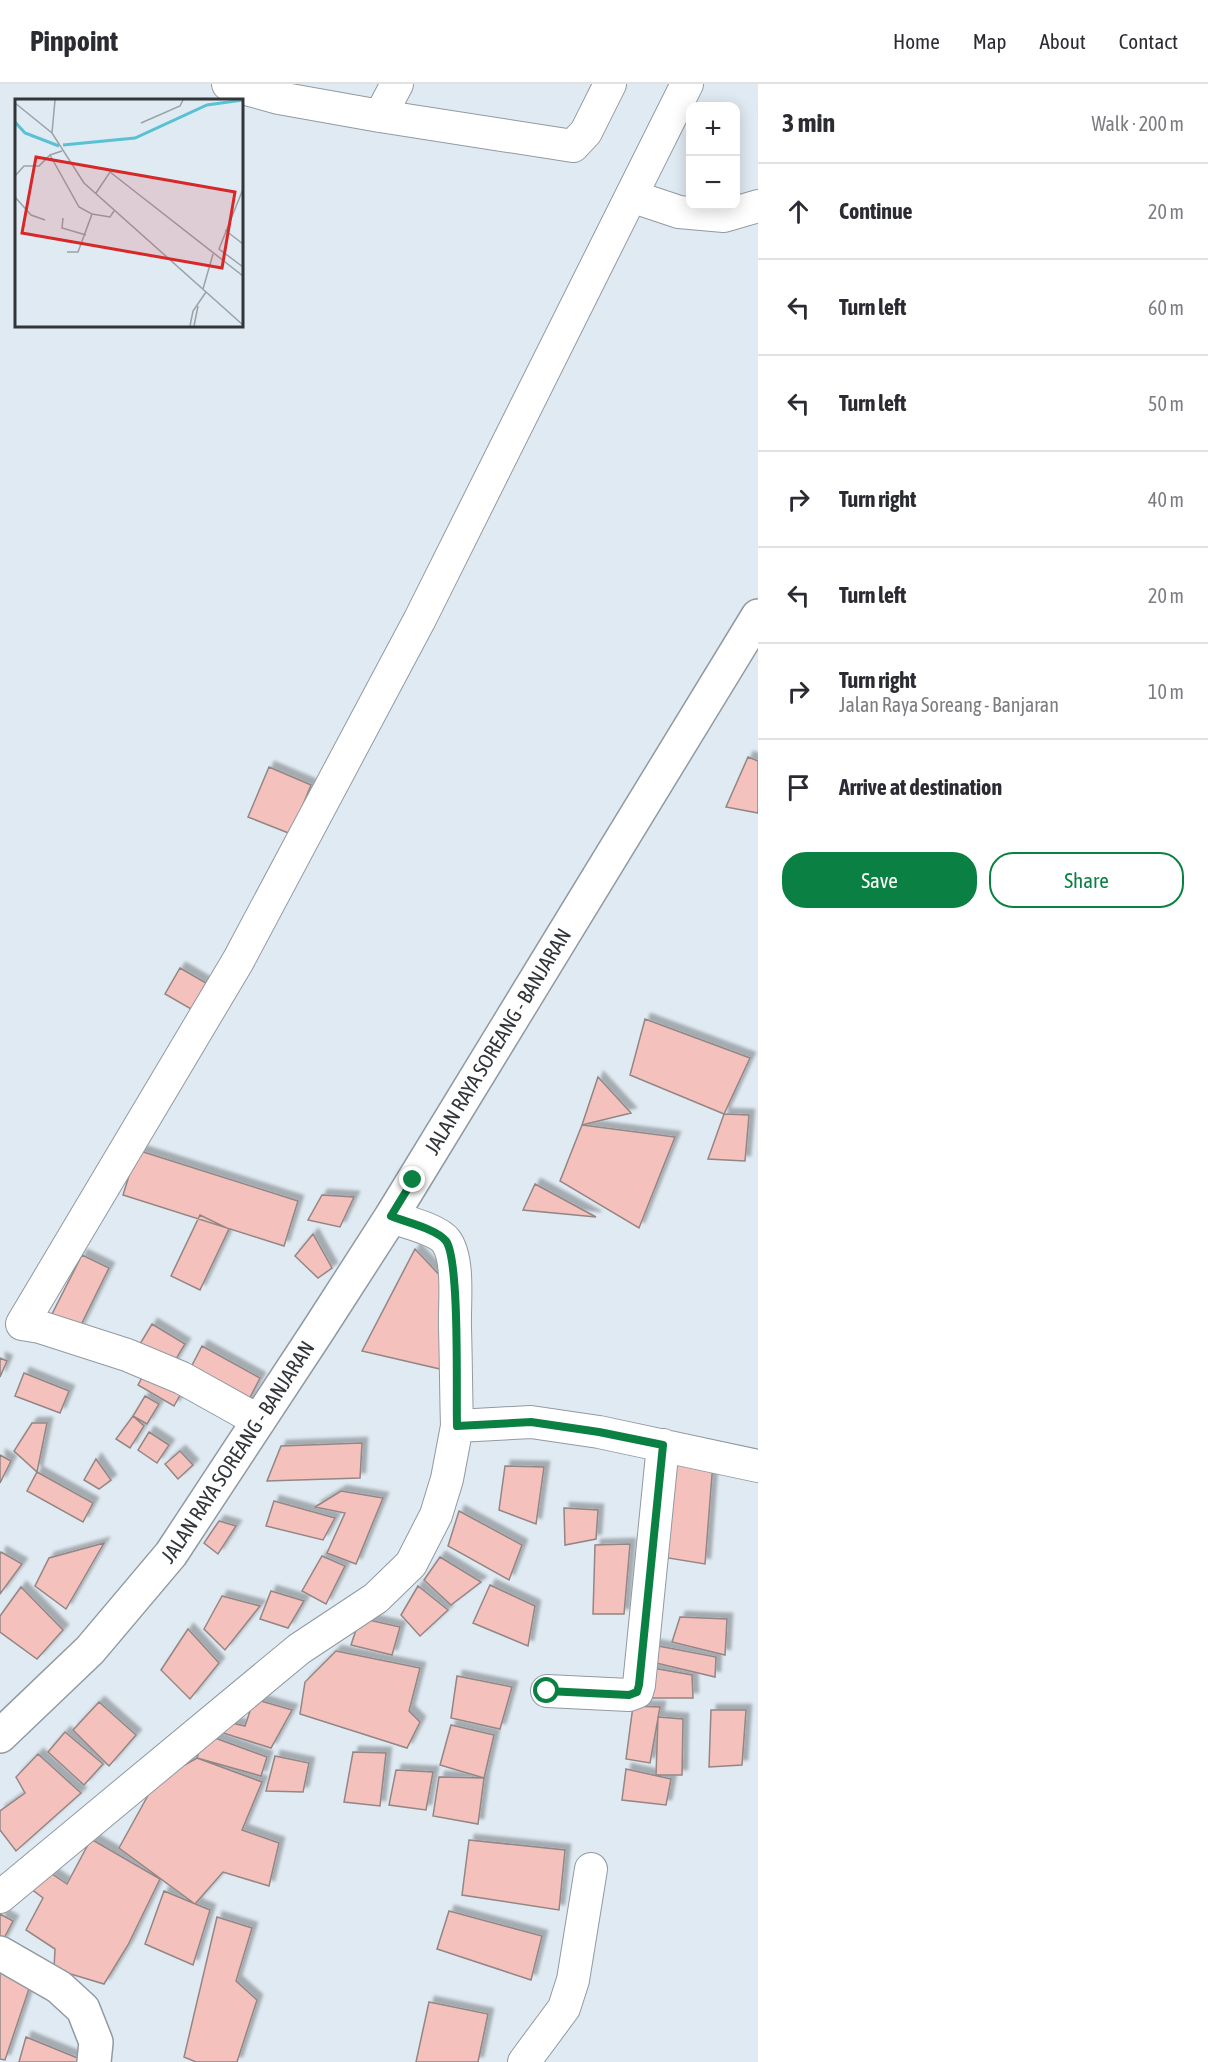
<!DOCTYPE html>
<meta charset="utf-8">
<style>
body{margin:0;font-family:"Asap Condensed",sans-serif;background:#f7f7f7;color:#2b2b33}
.controls{position:absolute;right:18px;top:18px;display:grid;overflow:hidden;border-radius:12px;box-shadow:0 3px 15px #0003}
.controls button{width:54px;height:54px;display:grid;place-items:center;padding:0;border:0;border-bottom:2px solid #e1e1e2;background:#fff;color:#2b2b33;font:30px sans-serif}
.stop{position:absolute;width:18px;height:18px;margin:-14px;border:4px solid #0b8043;border-radius:50%;background:#fff}
.stop.end{background:#0b8043;border-color:#fff;box-shadow:0 2px 6px #0008}
.list{margin:0;padding:0;list-style:none}
h2{display:flex;justify-content:space-between;align-items:center;height:78px;margin:0;padding:0 24px;font-size:26px}
h2 small{font-size:20px;font-weight:400;color:#7c7c81}
.list li{display:grid;grid-template-columns:39px 1fr auto;gap:18px;align-items:center;box-sizing:border-box;height:96px;padding:0 24px;border-top:2px solid #e1e1e2}
.list b{display:block;font-size:22px;white-space:nowrap}
.list p{margin:0;font-size:20px;white-space:nowrap;color:#7c7c81}
.list em{font-size:20px;font-style:normal;color:#7c7c81}
.actions{display:flex;gap:12px;padding:18px 24px}
.actions a{flex:1;padding:14px 0;border:2px solid #0b8043;border-radius:24px;text-align:center;font-size:21px;color:#0b8043}
.actions .main{background:#0b8043;color:#fff}
.icon{flex:none;width:33px;height:33px;fill:none;stroke:currentColor;stroke-width:2;stroke-linecap:round;stroke-linejoin:round}
.map{position:relative;flex:none;width:758px;height:1978px;overflow:hidden}
header{display:flex;align-items:center;gap:36px;box-sizing:border-box;height:84px;padding:0 30px;background:#fff;border-bottom:2px solid #e1e1e2}
header strong{font-size:28px}
nav{display:flex;gap:33px;margin-inline-start:auto;font-size:21px}
main{display:flex}
aside{flex:1;background:#fff}
.map>svg:first-child{display:block}
.building{fill:#f5c1bd;stroke:#938685;stroke-width:1.5;filter:url(#shadow)}
.lines{fill:none;stroke-linecap:round;stroke-linejoin:round}
.minor-casing{stroke:#919aa2;stroke-width:34}
.tertiary-casing{stroke:#919aa2;stroke-width:36}
.secondary-casing{stroke:#919aa2;stroke-width:36}
.minor{stroke:#fff;stroke-width:32}
.tertiary{stroke:#fff;stroke-width:33}
.secondary{stroke:#fff;stroke-width:33}
.route{stroke:#0b8043;stroke-width:8}
.labels{text-anchor:middle;stroke-width:4.5;stroke-linejoin:round;paint-order:stroke}
.street-label{font-size:21px;fill:#323639;stroke:#e0eaf2}
.inset-river{fill:none;stroke:#58c1d3;stroke-width:3}
.inset-road{fill:none;stroke:#9aa2a8;stroke-width:1.5}
.view{fill:#d62828;fill-opacity:0.15;stroke:#d62828;stroke-width:3}
.inset-edge{fill:none;stroke:#323639;stroke-width:3}
</style>
<header>
<strong>Pinpoint</strong>
<nav><a>Home</a><a>Map</a><a>About</a><a>Contact</a></nav>
</header>
<main>
<div class="map">
<svg width="758" height="1978" viewBox="0 0 758 1978">
<defs>
<filter id="shadow"><feDropShadow dx="5.5" dy="-5.5" stdDeviation="1.5" flood-color="#0004"/></filter>
</defs>
<rect width="100%" height="100%" fill="#e0eaf2"/>
<path class="building" d="M748 673 758 677V729L726 723Z
M269 683 311 701 291 750 248 733Z
M180 884 206 899 191 925 165 910Z
M645 935 750 974 724 1030 630 991Z
M598 993 631 1029 582 1041Z
M724 1030 749 1031 745 1077 708 1075Z
M582 1041 675 1053 639 1144 560 1097Z
M137 1066 298 1117 284 1162 123 1111Z
M535 1100 596 1133 523 1126Z
M322 1111 354 1113 340 1143 308 1136Z
M200 1131 229 1145 200 1206 171 1192Z
M313 1150 332 1184 318 1194 295 1172Z
M415 1165 445 1197 440 1285 362 1267Z
M82 1171 109 1184 77 1249 49 1236Z
M152 1240 185 1260 170 1285 137 1265Z
M202 1262 260 1294 245 1323 187 1291Z
M0 1274 7 1277 0 1293Z
M148 1283 184 1304 174 1322 138 1301Z
M24 1289 69 1307 60 1329 15 1312Z
M145 1312 159 1320 147 1340 133 1332Z
M133 1332 144 1342 130 1364 116 1355Z
M32 1339H47L37 1388 14 1367Z
M149 1348 169 1361 157 1379 138 1366Z
M362 1359 360 1394 267 1397 281 1362Z
M180 1367 193 1381 178 1395 165 1380Z
M0 1371 11 1377 0 1399Z
M96 1375 111 1396 99 1405 84 1396Z
M676 1375 713 1378 705 1480 662 1473Z
M505 1382 544 1383 536 1440 499 1426Z
M37 1388 93 1419 83 1438 27 1407Z
M341 1407 383 1414 356 1480 327 1469 345 1429 315 1423Z
M274 1417 335 1434 323 1456 266 1442Z
M564 1424 598 1426 596 1455 565 1461Z
M459 1427 522 1461 509 1496 448 1462Z
M219 1437 236 1442 218 1470 204 1459Z
M104 1459 66 1525 35 1502 49 1474Z
M630 1460 624 1530H593L595 1461Z
M1 1468 22 1480 0 1510V1470Z
M322 1472 345 1482 326 1520 302 1507Z
M440 1473 481 1498 451 1521 424 1496Z
M490 1501 535 1522 528 1562 473 1539Z
M418 1502 448 1526 420 1552 401 1531Z
M21 1503 63 1546 37 1575 0 1548V1532Z
M271 1507 304 1517 288 1544 260 1535Z
M222 1512 260 1522 225 1566 204 1545Z
M680 1533 727 1535 725 1571 672 1558Z
M360 1534 400 1543 392 1571 351 1561Z
M188 1545 219 1579 190 1615 161 1586Z
M653 1561 716 1573 715 1593 652 1578Z
M336 1567 420 1584 409 1627 420 1638 407 1664 300 1630 305 1598Z
M647 1583 692 1591 693 1614H643Z
M457 1592 512 1603 500 1645 451 1634Z
M254 1615 292 1626 271 1664 220 1648 223 1637 245 1642Z
M99 1618 136 1651 109 1682 73 1646Z
M633 1622 660 1623 650 1679 626 1675Z
M711 1626H746L742 1681 709 1683Z
M658 1633 683 1635 682 1691H656Z
M451 1641 494 1651 484 1694 440 1681Z
M65 1648 103 1680 84 1701 48 1668Z
M204 1650 267 1673 261 1692 197 1674Z
M353 1668 386 1669 380 1722 344 1718Z
M38 1670 81 1709 16 1767 0 1746V1727L25 1709 16 1693Z
M275 1672 309 1679 303 1708 266 1707Z
M197 1674 262 1698 242 1746 279 1759 269 1802 223 1788 195 1820 119 1764 156 1697Z
M626 1685 671 1695 666 1721 622 1716Z
M396 1686 433 1688 426 1726 389 1721Z
M439 1693 484 1694 478 1740 433 1732Z
M91 1755 160 1795 128 1861 104 1900 54 1885 55 1865 26 1846 43 1814 30 1804 43 1784 67 1800Z
M469 1756 565 1766 559 1826 462 1811Z
M164 1807 210 1826 193 1881 145 1860Z
M449 1827 542 1852 531 1896 437 1865Z
M0 1830 13 1837 2 1858 0 1857Z
M217 1833 252 1844 236 1897 257 1916 237 1978H196L184 1973Z
M0 1888 31 1899 5 1976 0 1975Z
M429 1918 488 1930 478 1978H416Z
M26 1953 80 1975 79 1978H19Z"/>
<g class="lines">
<g class="minor-casing">
<path id="minor" d="M228 0 279 14 380 32 573 62 586 48 610 0
M380 32 397 0
M631 112 679 128 724 132 758 122
M391 1133C405 1138 437 1145 446 1157 460 1176 454 1222 455 1244 456 1277 456 1310 457 1342
M259 1337 182 1294 127 1271 40 1243 22 1240 238 877 420 535 687 0
M547 1607 629 1611 637 1608 639 1601 663 1361
M0 1813 299 1565 376 1514 411 1480 436 1431 447 1395 457 1342 531 1338 599 1348 758 1382
M524 1978 564 1924 573 1896 591 1785"/>
</g>
<g class="tertiary-casing">
<path id="tertiary" d="M0 1869 59 1903 83 1925 96 1958 94 1978"/>
</g>
<g class="secondary-casing">
<g id="secondary">
<path id="s1" d="M0 1652 90 1566 171 1470 317 1248 391 1133 758 532"/>
</g>
</g>
<use href="#minor" class="minor"/>
<use href="#tertiary" class="tertiary"/>
<use href="#secondary" class="secondary"/>
</g>
<g class="lines">
<path class="route" d="M413 1096 391 1132C405 1138 437 1145 446 1157 460 1176 456 1311 457 1342L531 1338 599 1348 663 1361 639 1601 637 1608 629 1611 547 1607"/>
</g>
<g class="labels">
<g class="street-label">
<text dy="7" stroke="none"><textPath href="#s1" startOffset="858">JALAN RAYA SOREANG - BANJARAN</textPath></text>
<text dy="7" stroke="none"><textPath href="#s1" startOffset="372">JALAN RAYA SOREANG - BANJARAN</textPath></text>
</g>
</g>
<g transform="translate(15 15)">
<rect width="228" height="228" fill="#e0eaf2"/>
<path class="inset-river" d="M0 23 10 34 44 47M48 46 120 39 192 6 228 1"/>
<path class="inset-road" d="M0 4 37 34 69 84 228 226M126 24 165 7 168 1M37 34 40 1M35 56 64 108 77 115 63 153H52M0 77 9 67H24L35 56 47 52M228 90 204 150 228 168M81 94 95 73 228 177M0 98 16 116 30 121M77 115 95 118 99 112M48 119 47 129 71 136M210 131 228 145M188 190 198 155M175 227 178 212 191 193M179 227 183 207"/>
<path class="view" d="M21 58 220 93 207 169 7 134Z"/>
<rect width="228" height="228" class="inset-edge"/>
</g>
</svg>
<div class="controls">
<button>+</button>
<button>−</button>
</div>
<div class="stop" style="left:547px;top:1607px"></div>
<div class="stop end" style="left:413px;top:1096px"></div>
</div>
<aside>
<h2>3 min<small>Walk · 200 m</small></h2>
<ul class="list">
<li><svg class="icon" aria-label="ahead" viewBox="0 0 24 24"><path d="M12 20V5M6 11l6-6 6 6"/></svg><div><b>Continue</b></div><em>20 m</em></li>
<li><svg class="icon" aria-label="left" viewBox="0 0 24 24"><path d="M17 20v-9H6M10 6l-5 5 5 5"/></svg><div><b>Turn left</b></div><em>60 m</em></li>
<li><svg class="icon" aria-label="left" viewBox="0 0 24 24"><path d="M17 20v-9H6M10 6l-5 5 5 5"/></svg><div><b>Turn left</b></div><em>50 m</em></li>
<li><svg class="icon" aria-label="right" viewBox="0 0 24 24"><path d="M7 20v-9h11M14 6l5 5-5 5"/></svg><div><b>Turn right</b></div><em>40 m</em></li>
<li><svg class="icon" aria-label="left" viewBox="0 0 24 24"><path d="M17 20v-9H6M10 6l-5 5 5 5"/></svg><div><b>Turn left</b></div><em>20 m</em></li>
<li><svg class="icon" aria-label="right" viewBox="0 0 24 24"><path d="M7 20v-9h11M14 6l5 5-5 5"/></svg><div><b>Turn right</b><p>Jalan Raya Soreang - Banjaran</p></div><em>10 m</em></li>
<li><svg class="icon" aria-label="arrive" viewBox="0 0 24 24"><path d="M6 21V4h12l-3 4 3 4H6"/></svg><div><b>Arrive at destination</b></div></li>
</ul>
<div class="actions"><a class="main">Save</a><a>Share</a></div>
</aside>
</main>
